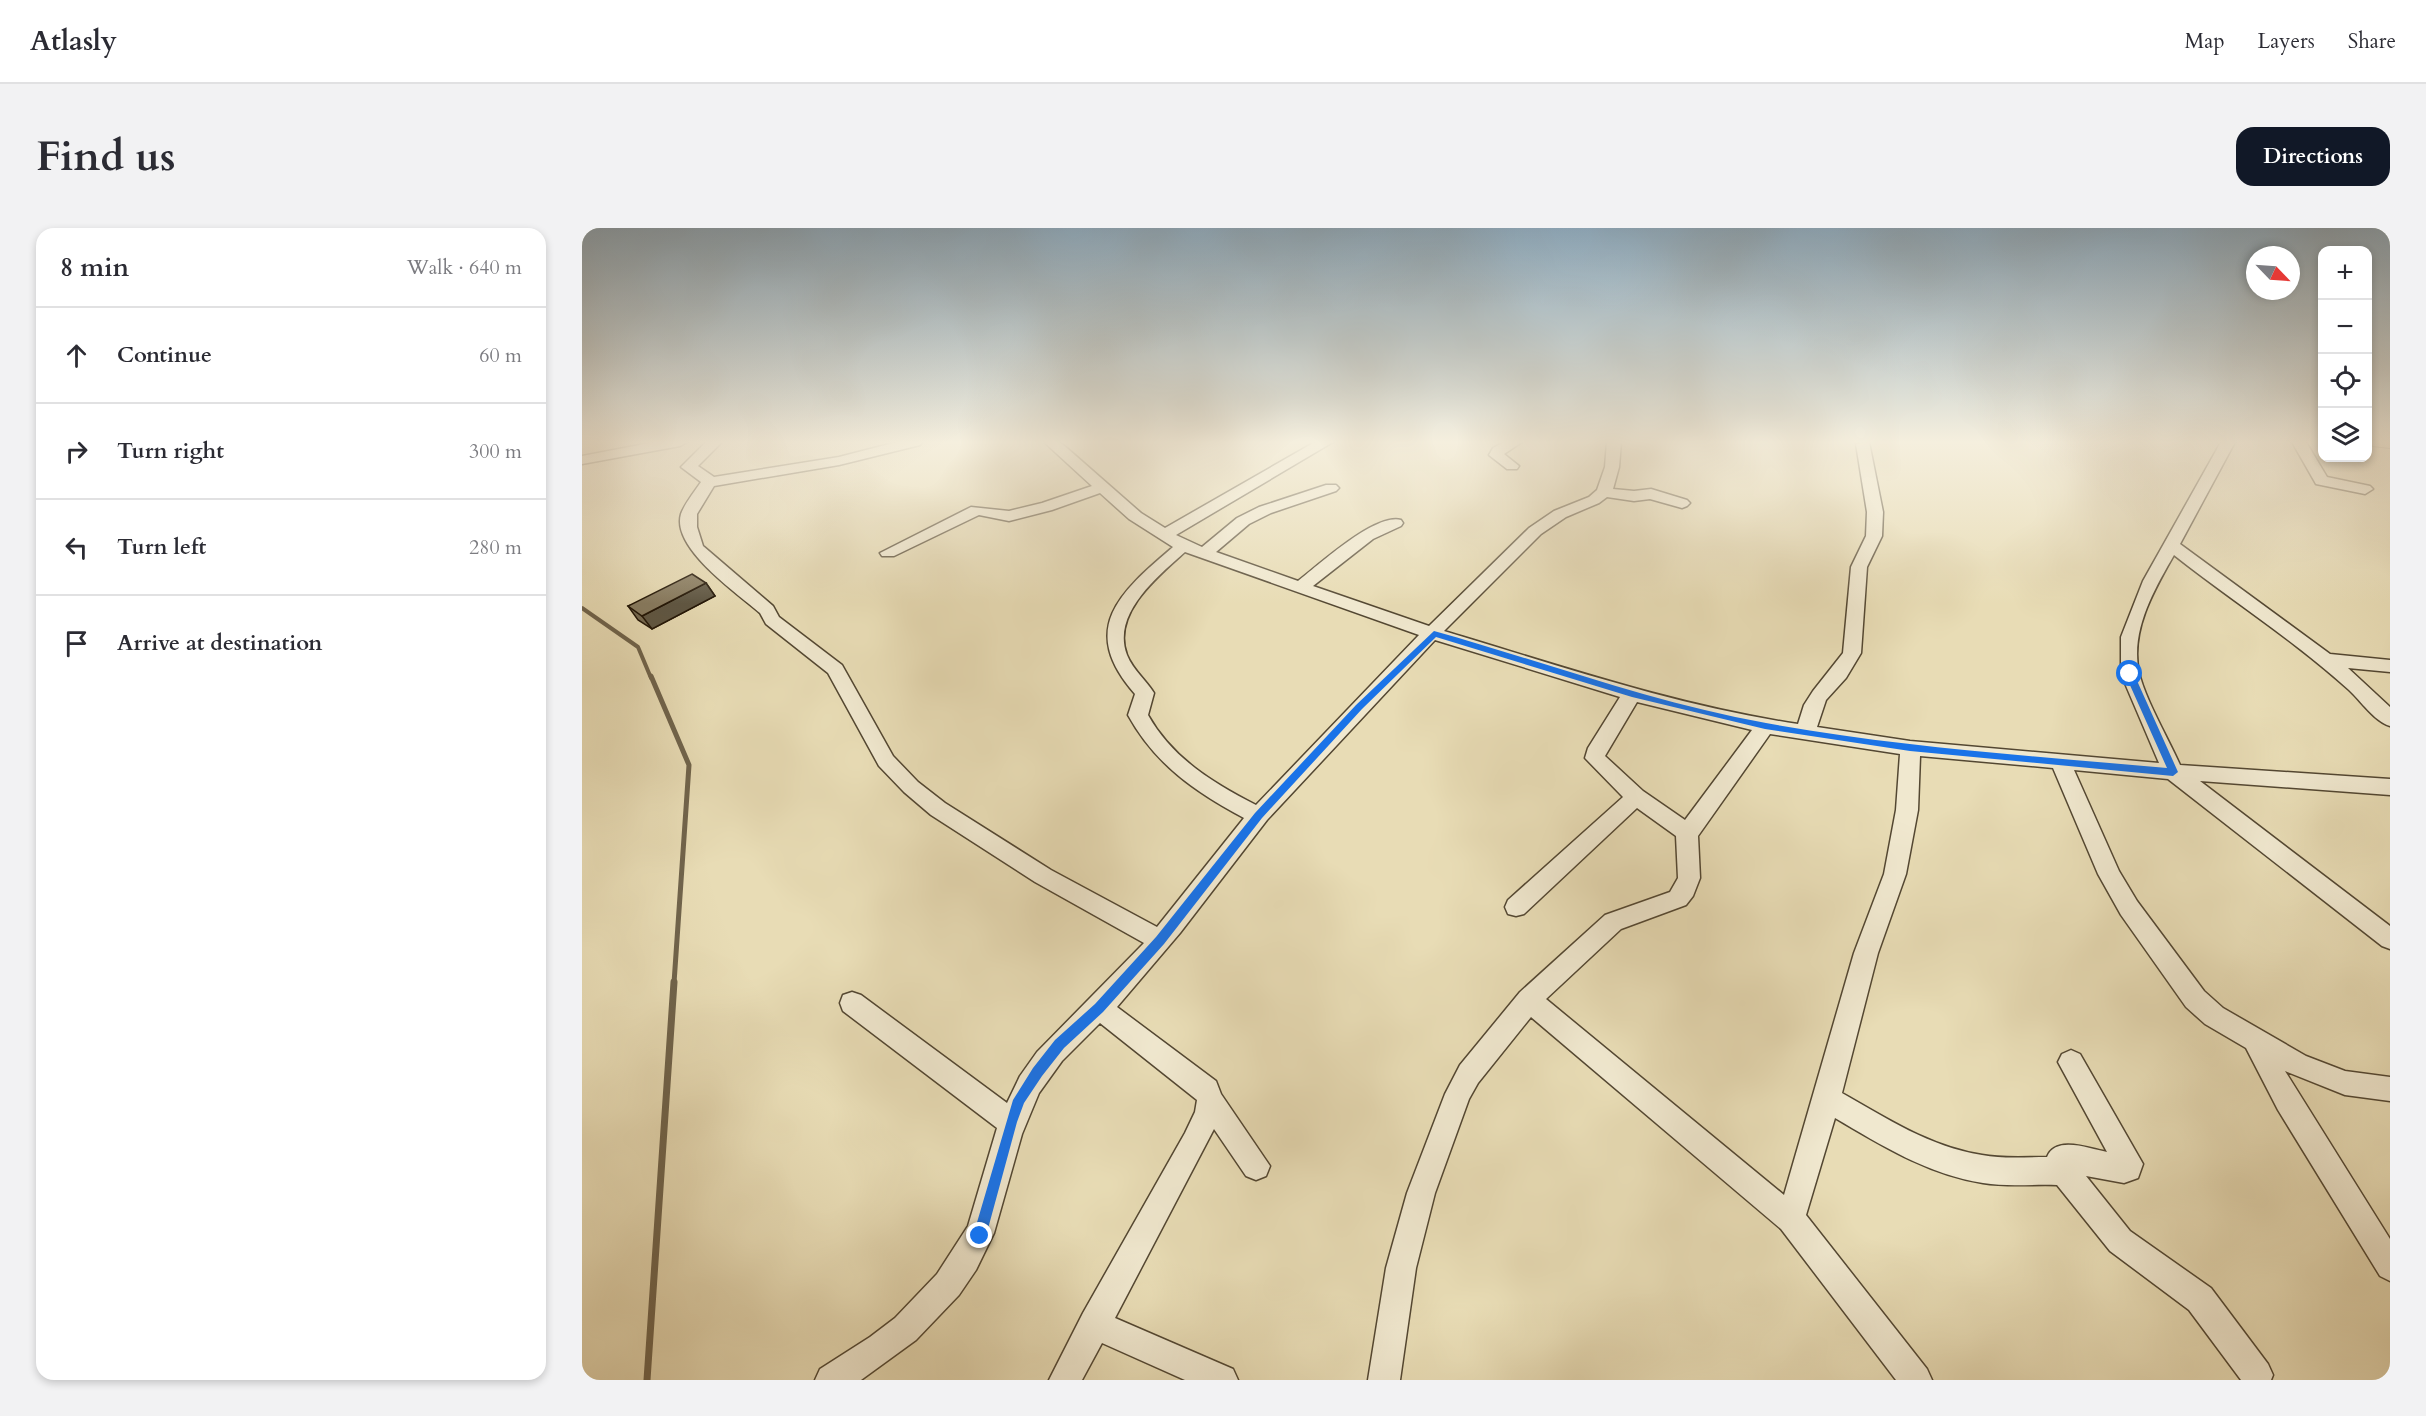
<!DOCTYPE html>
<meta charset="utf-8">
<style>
body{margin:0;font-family:Cardo,serif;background:#f2f2f3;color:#2b2b33}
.controls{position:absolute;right:18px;top:18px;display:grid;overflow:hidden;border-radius:12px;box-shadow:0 3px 9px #0003}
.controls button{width:54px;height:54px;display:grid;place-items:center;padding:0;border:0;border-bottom:2px solid #e1e1e2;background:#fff;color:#2b2b33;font:30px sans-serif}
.compass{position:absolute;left:1664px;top:18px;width:54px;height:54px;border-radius:50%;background:#fff;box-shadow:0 3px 9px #0003;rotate:115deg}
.stop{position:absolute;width:18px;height:18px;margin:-14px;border:4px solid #1a73e8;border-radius:50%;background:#fff}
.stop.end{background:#1a73e8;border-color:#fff;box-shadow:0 2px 6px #0008}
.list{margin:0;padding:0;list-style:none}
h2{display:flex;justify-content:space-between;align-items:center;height:78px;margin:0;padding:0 24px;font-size:26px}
h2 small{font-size:20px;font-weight:400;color:#7c7c81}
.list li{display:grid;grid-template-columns:39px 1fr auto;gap:18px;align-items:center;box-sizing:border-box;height:96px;padding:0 24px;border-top:2px solid #e1e1e2}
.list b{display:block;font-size:22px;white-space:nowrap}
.list em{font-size:20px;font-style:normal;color:#7c7c81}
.icon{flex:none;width:33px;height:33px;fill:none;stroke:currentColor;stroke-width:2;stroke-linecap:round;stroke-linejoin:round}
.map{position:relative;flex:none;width:1808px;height:1152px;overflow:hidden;border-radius:18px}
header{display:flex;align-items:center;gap:36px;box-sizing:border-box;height:84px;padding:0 30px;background:#fff;border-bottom:2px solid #e1e1e2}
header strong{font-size:28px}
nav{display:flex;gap:33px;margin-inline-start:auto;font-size:21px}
.intro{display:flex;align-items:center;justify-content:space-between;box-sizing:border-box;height:144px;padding:0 36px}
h1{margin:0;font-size:42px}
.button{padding:15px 27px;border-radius:18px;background:#111827;color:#fff;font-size:21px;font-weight:700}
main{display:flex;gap:36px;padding:0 36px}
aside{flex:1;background:#fff;border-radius:18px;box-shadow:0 3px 9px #0003}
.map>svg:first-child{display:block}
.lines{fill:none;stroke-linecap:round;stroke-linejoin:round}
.stream-far2{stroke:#70644c;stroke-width:4}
.stream-far1{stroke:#70644c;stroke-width:5}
.stream{stroke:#70644c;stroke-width:7}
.minor-casing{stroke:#534732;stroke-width:3}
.major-casing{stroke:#211506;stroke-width:2}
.minor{fill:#f0e8cf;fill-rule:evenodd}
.major{fill:#e8dcb5;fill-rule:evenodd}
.wall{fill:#756b53;stroke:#211506;stroke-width:1.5}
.shaded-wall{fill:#5f5744;stroke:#211506;stroke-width:1.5}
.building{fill:#887c61;stroke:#211506;stroke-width:1.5}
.route{fill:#1a73e8}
</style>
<header>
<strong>Atlasly</strong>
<nav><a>Map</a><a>Layers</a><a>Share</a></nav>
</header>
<div class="intro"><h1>Find us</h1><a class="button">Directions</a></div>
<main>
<aside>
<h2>8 min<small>Walk · 640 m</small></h2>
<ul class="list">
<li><svg class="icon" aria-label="ahead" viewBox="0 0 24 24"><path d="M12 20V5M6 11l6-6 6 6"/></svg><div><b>Continue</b></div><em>60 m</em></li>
<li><svg class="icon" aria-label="right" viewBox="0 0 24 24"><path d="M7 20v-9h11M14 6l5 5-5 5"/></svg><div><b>Turn right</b></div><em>300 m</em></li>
<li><svg class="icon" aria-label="left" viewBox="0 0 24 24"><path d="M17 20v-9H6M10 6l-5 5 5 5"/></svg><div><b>Turn left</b></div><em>280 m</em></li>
<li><svg class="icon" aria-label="arrive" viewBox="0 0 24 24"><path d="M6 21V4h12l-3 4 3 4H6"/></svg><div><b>Arrive at destination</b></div></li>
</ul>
</aside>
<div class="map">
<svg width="1808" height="1152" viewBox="0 0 1808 1152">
<rect width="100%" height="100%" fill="#e8dcb5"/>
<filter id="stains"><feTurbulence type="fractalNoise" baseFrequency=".00333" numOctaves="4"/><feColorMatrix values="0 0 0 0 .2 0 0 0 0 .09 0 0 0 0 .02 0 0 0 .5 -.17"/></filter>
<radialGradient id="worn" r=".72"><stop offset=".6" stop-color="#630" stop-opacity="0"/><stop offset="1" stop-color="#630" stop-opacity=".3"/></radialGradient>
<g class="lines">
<path class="stream-far2" d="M0 380 56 419 69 450"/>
<path class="stream-far1" d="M69 448 107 537 92 755"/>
<path class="stream" d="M65 1152 92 754"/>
<g class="minor-casing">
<path id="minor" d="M73 214H105L98 218 0 236V228Z
M124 214H140L116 238 132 249 257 229 315 214H340L338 217 257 237 132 258 115 286V299L121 318 191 378 197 389 260 437 311 528 336 554 363 575 469 642 575 699 662 590C613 564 573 536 546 487L553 466C496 401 537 365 591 319L547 291 518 265 470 282 427 293 397 287 312 328H300L298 325 389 279 427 283 460 275 510 258 462 214H478L559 285 583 300 733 214H751L594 307 620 319 655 290 677 279 744 257H754L757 260 754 263 689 285 667 296 634 324 716 353C737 337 793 285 819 292L821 295 819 298 791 311 731 358 847 398 947 300 972 283 1007 269 1015 262 1023 239 1025 214H1039L1037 239 1031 261 1052 263 1069 261 1105 272 1108 275 1105 278 1100 280 1068 271 1052 273 1025 269 1017 275 984 289 959 306 862 403C979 438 1095 478 1216 496L1222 477 1231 463 1261 425 1269 339 1284 308 1285 284 1274 216 1287 214 1301 284 1300 308 1285 339 1279 425 1264 450 1244 472 1235 499 1328 513 1577 535 1539 446V409L1561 353 1639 214H1653L1598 316 1748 426 1808 432V444L1766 440 1808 479V498C1792 493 1779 473 1767 462 1712 412 1650 373 1592 327 1572 362 1548 403 1557 444 1562 469 1587 512 1598 537L1808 551V567L1618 553 1808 698V721L1800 718 1586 551 1492 542 1537 643 1555 673 1622 763 1641 780 1724 828 1763 843 1808 849V873L1763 867 1703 843 1808 1011V1053L1798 1048 1696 882 1664 820 1623 796 1604 779 1539 687 1516 646 1471 540 1338 528 1336 582 1324 646 1296 725 1260 865C1304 890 1348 919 1400 927 1421 931 1443 929 1465 929 1474 907 1508 921 1525 924L1476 834 1480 826 1489 822 1498 826 1561 936 1556 950 1542 955 1504 948 1548 1003 1629 1060 1686 1136 1691 1147 1689 1152H1659L1607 1082 1528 1023 1475 957C1451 956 1425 959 1401 955 1347 947 1299 917 1253 890L1224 987 1345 1141 1350 1152H1314L1199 1001 949 789 896 855 887 871 853 965 834 1040 818 1152H786L804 1040 825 965 863 866 878 837 938 764 1023 687 1088 664 1096 650 1094 608 1055 580 942 686 934 688 926 686 923 679 926 672 1041 569 1003 530 1006 520 1038 469 853 412 685 592 598 705 535 779 634 853 639 866 688 938 684 948 674 952 664 948 632 901 533 1090 651 1141 656 1152H603L520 1115 500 1152H467L501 1085 603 905 613 884 615 872 518 795 480 833 457 865 440 906 412 1005 394 1042 377 1067 334 1112 279 1152H233L238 1141 288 1109 313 1090 355 1046 386 998 415 900 261 783 258 775 261 767 270 764 279 767 425 875 438 848 455 824 562 715 453 654 349 587 322 564 297 538 246 445 184 396 178 385C155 365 89 320 99 286 103 275 113 263 119 254L99 239ZM603 324 837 407 674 577C631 555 590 530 566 487L572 465C564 452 551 442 545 427 529 386 576 348 603 324ZM1055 474 1170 502 1103 592 1061 563 1023 528ZM1188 506 1318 526 1314 582 1302 646 1272 725 1202 967 964 771 1039 701 1104 677 1111 668 1118 650 1116 608Z
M922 214H940L922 226 937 238 935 241H925L907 227 911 220Z
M1710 214H1724L1745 249 1788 258 1791 261 1783 266 1734 256Z"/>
</g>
<g class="major-casing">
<path id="major" d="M1788 214H1808V220L1791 218Z"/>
</g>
<use href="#minor" class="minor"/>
<use href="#major" class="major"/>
</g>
<path class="wall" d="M124 355 133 368 70 401 56 392 46 378Z"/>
<path class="shaded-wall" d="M124 355 133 368 70 401 60 388Z"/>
<path class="building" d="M110 346 124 355 60 388 46 378Z"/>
<linearGradient id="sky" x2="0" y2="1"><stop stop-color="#8da9bc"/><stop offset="0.57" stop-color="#f5efde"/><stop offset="1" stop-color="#f5efde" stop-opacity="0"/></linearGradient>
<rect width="1808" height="376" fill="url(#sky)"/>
<path class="route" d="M852 403C963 434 1071 475 1184 495 1316 519 1451 528 1585 540L1543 446 1548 443 1552 446 1596 544 1591 548 1328 523 1183 501 1050 469 854 409 780 481 680 590 582 716 521 784 482 820 460 848 442 875 435 894 404 1008 402 1012H393L391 1008 431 872 451 840 473 812 513 776 574 709 673 585 774 477Z"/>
<rect width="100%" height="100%" filter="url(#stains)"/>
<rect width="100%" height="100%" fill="url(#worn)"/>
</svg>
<div class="controls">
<button>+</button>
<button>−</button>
<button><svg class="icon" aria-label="locate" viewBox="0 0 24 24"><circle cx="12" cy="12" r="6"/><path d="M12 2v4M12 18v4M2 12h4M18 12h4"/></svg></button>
<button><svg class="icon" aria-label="layers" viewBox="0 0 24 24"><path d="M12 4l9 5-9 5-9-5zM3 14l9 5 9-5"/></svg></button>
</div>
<svg class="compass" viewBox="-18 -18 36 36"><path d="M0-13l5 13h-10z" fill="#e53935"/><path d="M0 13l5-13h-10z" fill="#7c7c81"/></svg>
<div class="stop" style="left:1548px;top:446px"></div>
<div class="stop end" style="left:398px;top:1008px"></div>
</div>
</main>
